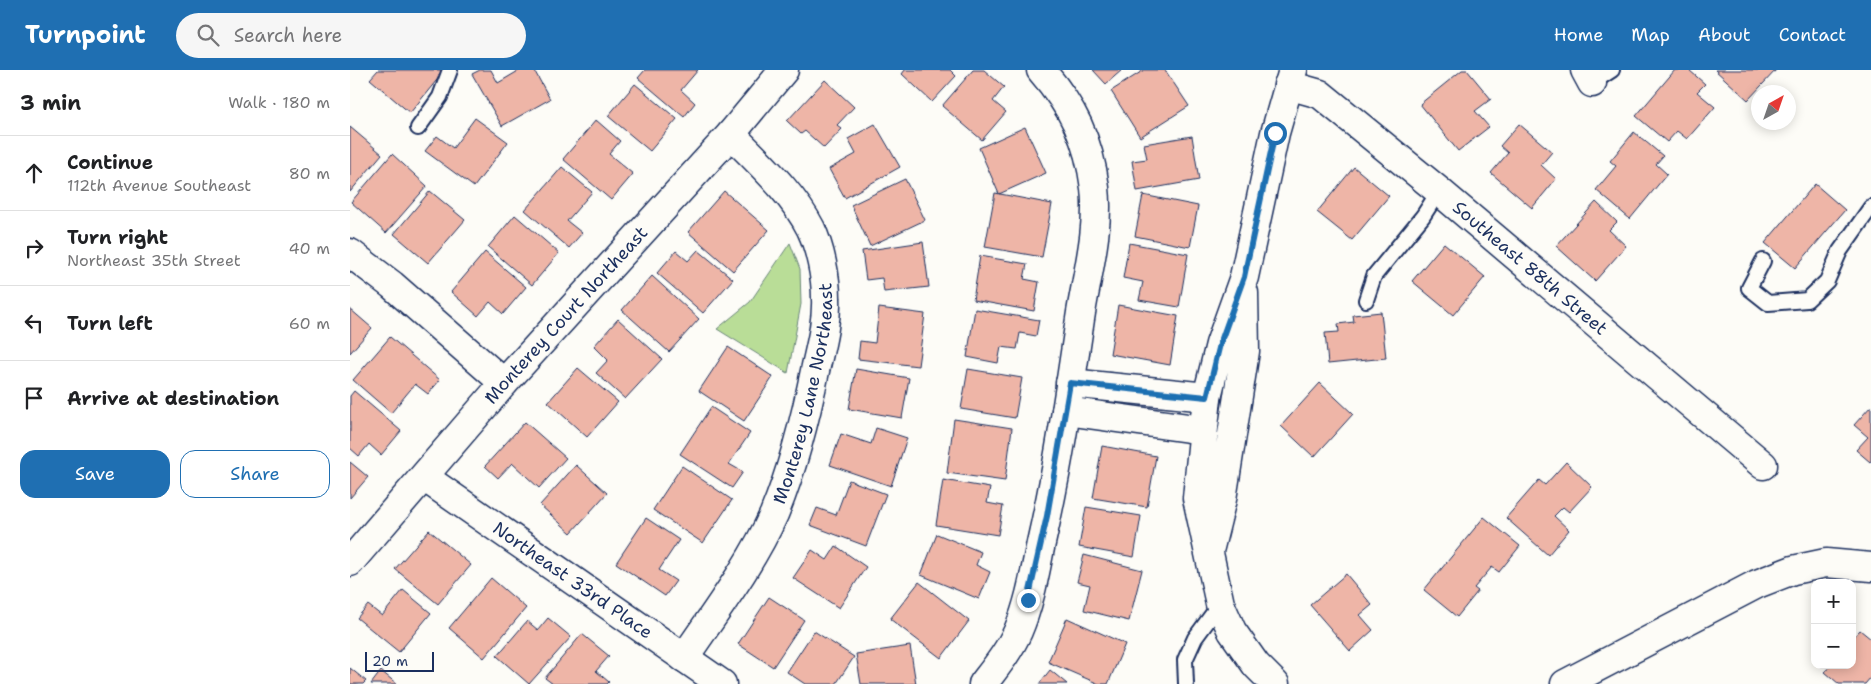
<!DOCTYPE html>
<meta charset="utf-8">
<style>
body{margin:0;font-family:"Shantell Sans",sans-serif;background:#f6f6f6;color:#202124}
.controls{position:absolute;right:15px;bottom:15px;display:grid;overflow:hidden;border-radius:10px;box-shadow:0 2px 12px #0003}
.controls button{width:45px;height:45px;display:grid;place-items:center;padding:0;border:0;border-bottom:1px solid #e0e0e0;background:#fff;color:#202124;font:25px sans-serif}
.compass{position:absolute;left:1401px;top:15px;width:45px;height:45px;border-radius:50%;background:#fff;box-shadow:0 2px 12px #0003;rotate:40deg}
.scale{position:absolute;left:15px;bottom:12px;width:69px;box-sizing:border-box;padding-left:5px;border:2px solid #1b2f5e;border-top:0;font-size:14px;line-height:18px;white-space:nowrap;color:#1b2f5e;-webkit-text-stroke:4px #fdfcf7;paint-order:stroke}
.stop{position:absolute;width:15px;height:15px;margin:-11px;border:4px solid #1f6fb2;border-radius:50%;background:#fff}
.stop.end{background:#1f6fb2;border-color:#fff;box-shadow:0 1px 5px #0008}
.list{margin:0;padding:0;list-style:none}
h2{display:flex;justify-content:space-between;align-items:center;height:65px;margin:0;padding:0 20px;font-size:21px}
h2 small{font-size:16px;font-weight:400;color:#757577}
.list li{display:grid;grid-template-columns:32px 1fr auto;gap:15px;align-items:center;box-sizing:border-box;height:75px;padding:0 20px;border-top:1px solid #e0e0e0}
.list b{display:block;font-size:19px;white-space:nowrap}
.list p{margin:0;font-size:16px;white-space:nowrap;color:#757577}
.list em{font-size:16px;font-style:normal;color:#757577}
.actions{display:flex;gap:10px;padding:15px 20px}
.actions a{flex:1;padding:11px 0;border:1px solid #1f6fb2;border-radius:15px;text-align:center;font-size:18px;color:#1f6fb2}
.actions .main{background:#1f6fb2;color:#fff}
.icon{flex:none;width:28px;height:28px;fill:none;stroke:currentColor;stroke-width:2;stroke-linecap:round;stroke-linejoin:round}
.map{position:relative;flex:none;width:1521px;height:614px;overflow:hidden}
header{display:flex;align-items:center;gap:30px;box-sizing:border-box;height:70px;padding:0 25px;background:#1f6fb2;color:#fff}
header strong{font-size:24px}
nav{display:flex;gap:28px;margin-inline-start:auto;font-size:18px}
.search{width:350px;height:45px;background:#f6f6f6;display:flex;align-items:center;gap:12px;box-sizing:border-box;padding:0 18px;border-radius:28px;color:#757577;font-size:19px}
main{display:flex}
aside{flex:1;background:#fff}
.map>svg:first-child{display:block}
.green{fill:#b9dd97;stroke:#6a867a}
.building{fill:#eeb5a7;stroke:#1b2f5e}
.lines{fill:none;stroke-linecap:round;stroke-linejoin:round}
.service-casing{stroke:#1b2f5e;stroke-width:18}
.minor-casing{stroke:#1b2f5e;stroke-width:31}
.tertiary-casing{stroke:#1b2f5e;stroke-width:31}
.service{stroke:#fdfcf7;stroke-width:14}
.minor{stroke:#fdfcf7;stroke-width:28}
.tertiary{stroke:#fdfcf7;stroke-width:28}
.route{stroke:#1f6fb2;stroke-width:6}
.labels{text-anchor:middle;stroke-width:5;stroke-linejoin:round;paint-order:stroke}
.street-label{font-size:18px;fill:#1b2f5e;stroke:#fdfcf7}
</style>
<header>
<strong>Turnpoint</strong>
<div class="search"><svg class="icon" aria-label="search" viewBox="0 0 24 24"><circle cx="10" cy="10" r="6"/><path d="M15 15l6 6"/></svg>Search here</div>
<nav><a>Home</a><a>Map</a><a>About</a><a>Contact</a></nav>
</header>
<main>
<aside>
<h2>3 min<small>Walk · 180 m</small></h2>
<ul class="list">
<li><svg class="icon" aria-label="ahead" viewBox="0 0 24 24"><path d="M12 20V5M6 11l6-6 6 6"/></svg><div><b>Continue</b><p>112th Avenue Southeast</p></div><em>80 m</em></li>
<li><svg class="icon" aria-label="right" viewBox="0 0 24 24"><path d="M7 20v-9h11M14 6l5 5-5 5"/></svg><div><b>Turn right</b><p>Northeast 35th Street</p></div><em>40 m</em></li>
<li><svg class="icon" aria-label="left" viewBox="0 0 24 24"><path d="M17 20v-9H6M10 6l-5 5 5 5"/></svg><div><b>Turn left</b></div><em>60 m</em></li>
<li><svg class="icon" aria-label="arrive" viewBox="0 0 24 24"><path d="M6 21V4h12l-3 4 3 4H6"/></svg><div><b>Arrive at destination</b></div></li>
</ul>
<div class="actions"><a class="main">Save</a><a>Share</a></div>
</aside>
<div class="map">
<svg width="1521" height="614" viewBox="0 0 1521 614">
<rect width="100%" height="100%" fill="#fdfcf7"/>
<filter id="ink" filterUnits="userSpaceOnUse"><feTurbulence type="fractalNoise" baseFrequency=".02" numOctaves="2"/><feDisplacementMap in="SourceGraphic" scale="10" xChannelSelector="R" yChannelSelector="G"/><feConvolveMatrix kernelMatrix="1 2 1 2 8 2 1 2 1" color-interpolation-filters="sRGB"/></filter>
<g filter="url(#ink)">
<path class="green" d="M440 173 450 199 451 234 438 303 367 259 400 232Z"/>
<path class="building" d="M28 0H95L60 43 20 9Z
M130 0H141L148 13 170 0H184L200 29 152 56 122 4Z
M295 0H348L331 20 345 33 334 47 288 8Z
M555 0H600L606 6 582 32 552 4Z
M623 0H634L654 17 643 31 656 42 632 70 592 36Z
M743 0H772L756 14Z
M794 0H815L839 36 790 67 761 21Z
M1112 0H1117L1141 29 1125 41 1139 57 1108 81 1070 34Z
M1325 0H1339L1355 14 1347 22 1365 37 1337 69 1327 61 1317 72 1286 46Z
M1365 0H1426L1398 30Z
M475 10 504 37 487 55 492 59 474 78 455 61 451 64 437 51Z
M285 14 327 49 300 81 258 46Z
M125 48 158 72 124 117 75 81 87 66 103 78Z
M246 50 270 71 259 84 283 104 261 130 213 89Z
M525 54 550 97 495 128 479 99 506 84 498 69Z
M1169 54 1202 82 1191 95 1206 109 1182 138 1141 103 1158 83 1150 76Z
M0 57 32 84 0 122Z
M675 57 696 103 649 124 629 78Z
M1284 62 1313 86 1306 94 1317 104 1280 149 1246 120 1266 96 1260 91Z
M842 66 849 110 787 121 782 91 797 89 794 74Z
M42 84 77 116 36 163 1 132Z
M212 97 242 122 217 151 232 163 219 178 175 140Z
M1004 97 1039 126 1002 170 967 142Z
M555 109 575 150 520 176 501 135Z
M1465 114 1495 140 1445 198 1415 173Z
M80 121 115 150 78 193 44 164Z
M374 121 419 160 383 201 338 162Z
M645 123 702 134 692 187 635 177Z
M793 125 848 136 840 177 785 166Z
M1246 132 1267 152 1259 160 1276 176 1245 211 1206 176Z
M165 145 209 183 182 215 138 177Z
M573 172 579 217 534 222 532 208 516 210 512 181Z
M779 173 838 184 829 237 789 230 793 212 773 208Z
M1094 173 1135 207 1103 245 1062 211Z
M348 180 383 209 353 243 307 203 326 181 338 191Z
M135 182 176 217 153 244 140 232 128 246 101 222Z
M630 186 677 194 674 209 689 212 684 241 623 230Z
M302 206 349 249 319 282 272 240Z
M768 235 828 246 820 295 760 284Z
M529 238 575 244 568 296 508 289 510 271 525 273Z
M0 239 22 258 0 283Z
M625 239 689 250 686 266 670 263 667 279 651 277 648 293 617 287Z
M1031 242 1036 288 978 294 975 263 989 262 988 254 1004 252 1003 245Z
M268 249 312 289 275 329 246 303 258 290 244 276Z
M40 267 90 310 78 324 65 314 41 343 3 310Z
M378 277 423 307 394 351 349 321Z
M228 298 268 332 237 367 198 332Z
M506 299 559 308 552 348 499 339Z
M618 299 672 308 665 348 611 339Z
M970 313 1003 344 964 387 931 356Z
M4 321 51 361 31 385 19 374 9 386 0 378V326Z
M1521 336V391L1520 392 1506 380 1518 367 1504 355Z
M361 337 400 363 379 394 393 402 382 418 330 384Z
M604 349 662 358 655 411 597 403Z
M175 352 216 388 189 418 162 393 148 408 135 396Z
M526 358 557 368 541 416 480 395 491 364 521 374Z
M752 376 806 386 797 437 743 428Z
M0 392 18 407 0 428Z
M1216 392 1242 417 1219 442 1213 437 1204 446 1219 460 1198 485 1156 448 1189 410 1195 415Z
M226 395 257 423 221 463 190 435Z
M332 396 382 430 353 473 303 440Z
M499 410 536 424 516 476 460 455 467 438 486 445Z
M593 410 640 418 637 433 653 436 648 465 586 455Z
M736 437 791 446 784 487 729 477Z
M1134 447 1170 476 1149 502 1142 497 1124 518 1128 521 1107 547 1074 520Z
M296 448 329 470 309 500 326 511 315 526 266 493Z
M79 460 121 495 88 534 45 499Z
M587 464 631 482 626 495 640 502 629 529 571 505Z
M486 476 516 497 489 538 443 508 462 480 477 490Z
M734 485 792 500 779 551 734 540 740 515 727 512Z
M996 504 1022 535 1010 545 1023 560 1000 581 960 535Z
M141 508 176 538 134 588 99 558Z
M569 512 619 551 591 588 540 549Z
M53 520 81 543 49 582 7 548 18 535 32 546Z
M419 527 454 550 423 597 388 574Z
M198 548 221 567 179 614 147 586 177 551 188 560Z
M717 548 775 574 758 614H749L698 592Z
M1510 560 1521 569V607L1515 614H1489L1475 602 1481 595H1502V569Z
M464 561 504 587 486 614H455L437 602Z
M232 564 259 586 246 601 259 612 257 614H203L195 608Z
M560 576 566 614H511L506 584Z
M0 598 16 611 13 614H0Z
M700 600 717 614H689Z
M31 601 47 614H21Z"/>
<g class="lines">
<g class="service-casing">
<path id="service" d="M1242 13 1262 0
M68 58 90 27 100 0
M1413 191 1399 218 1418 233 1457 230 1477 211 1490 181 1521 137
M1016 230 1024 206 1073 146 1089 121
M836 614 835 590 845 568 870 534"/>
</g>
<g class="minor-casing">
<g id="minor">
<path d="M1235 0 1242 13"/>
<path id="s1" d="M938 15 970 24 1089 121 1413 395"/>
<path d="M0 183 42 215 154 313"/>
<path d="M720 313 857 327"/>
<path d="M716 341 853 360"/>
<path id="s2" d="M74 407 372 614"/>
<path id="s3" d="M0 492 154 313 381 64 434 0"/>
<path id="s4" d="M334 588C365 542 401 495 424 444 444 396 456 346 466 296 471 274 477 251 476 228 476 207 470 178 461 159 442 122 409 93 381 64"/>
<path d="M633 614C646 597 659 581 668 561 680 533 685 502 691 473 708 399 719 324 730 249 736 208 750 160 745 118 739 70 723 37 691 0"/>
</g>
</g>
<g class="tertiary-casing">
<path id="tertiary" d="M860 477 872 429 895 281 894 223
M925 614 906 595 882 561 870 534 847 428 857 327 870 274 894 207 925 63 943 0
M1215 614 1407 514 1443 500 1476 493 1521 497"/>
</g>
<use href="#service" class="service"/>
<use href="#minor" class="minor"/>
<use href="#tertiary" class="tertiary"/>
</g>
</g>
<g class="lines" filter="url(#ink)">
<path class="route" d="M678 530 697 446 720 313 857 327 870 274 894 207 925 63"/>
</g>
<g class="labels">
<g class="street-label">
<text dy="6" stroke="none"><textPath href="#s1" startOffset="306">Southeast 88th Street</textPath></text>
<text dy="6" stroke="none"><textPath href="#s3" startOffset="328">Monterey Court Northeast</textPath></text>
<text dy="6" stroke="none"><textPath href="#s4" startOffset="295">Monterey Lane Northeast</textPath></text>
<text dy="6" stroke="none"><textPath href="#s2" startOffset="181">Northeast 33rd Place</textPath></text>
</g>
</g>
</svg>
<div class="controls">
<button>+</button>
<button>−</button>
</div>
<svg class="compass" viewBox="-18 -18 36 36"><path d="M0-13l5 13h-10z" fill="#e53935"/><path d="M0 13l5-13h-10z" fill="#757577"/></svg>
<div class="scale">20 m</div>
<div class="stop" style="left:925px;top:63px"></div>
<div class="stop end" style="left:678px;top:530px"></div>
</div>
</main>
